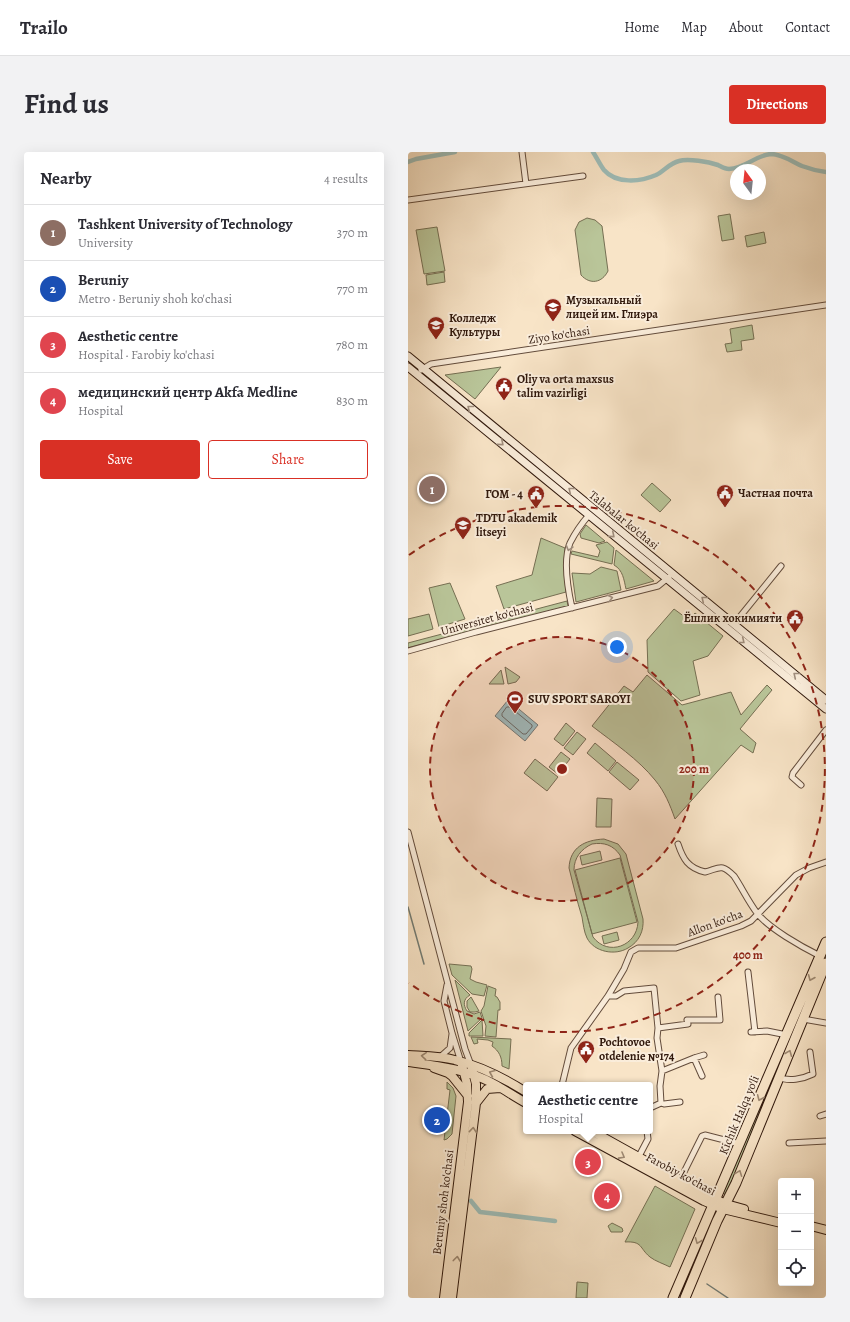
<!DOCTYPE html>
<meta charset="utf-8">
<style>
body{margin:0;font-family:Alegreya,serif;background:#f2f2f3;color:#2b2b33}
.controls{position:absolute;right:12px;bottom:12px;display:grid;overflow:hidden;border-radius:4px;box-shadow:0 4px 16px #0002}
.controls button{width:36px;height:36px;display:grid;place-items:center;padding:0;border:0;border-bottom:1px solid #e1e1e2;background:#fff;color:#2b2b33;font:20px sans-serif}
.compass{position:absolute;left:322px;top:12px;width:36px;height:36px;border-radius:50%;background:#fff;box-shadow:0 4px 16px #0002;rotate:345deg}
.you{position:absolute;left:209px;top:495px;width:14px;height:14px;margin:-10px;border:3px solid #fff;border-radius:50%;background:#1a73e8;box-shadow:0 0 0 6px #1a73e833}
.badge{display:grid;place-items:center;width:26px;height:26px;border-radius:50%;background:#d93025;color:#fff;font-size:13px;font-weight:700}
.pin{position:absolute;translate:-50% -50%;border:2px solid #fff;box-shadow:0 1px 4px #0006}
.popup{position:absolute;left:115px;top:930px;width:130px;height:52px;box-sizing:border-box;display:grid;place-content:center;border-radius:4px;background:#fff;filter:drop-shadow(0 1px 3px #0005);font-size:13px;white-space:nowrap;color:#7c7c81}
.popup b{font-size:15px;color:#2b2b33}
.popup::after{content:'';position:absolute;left:50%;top:100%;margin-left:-8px;border:8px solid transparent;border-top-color:#fff}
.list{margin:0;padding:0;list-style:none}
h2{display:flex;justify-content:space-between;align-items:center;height:52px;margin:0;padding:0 16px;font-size:17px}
h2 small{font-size:13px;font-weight:400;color:#7c7c81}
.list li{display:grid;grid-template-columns:26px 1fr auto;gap:12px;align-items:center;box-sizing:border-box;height:56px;padding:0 16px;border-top:1px solid #e1e1e2}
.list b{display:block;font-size:15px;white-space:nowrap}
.list p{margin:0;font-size:13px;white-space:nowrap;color:#7c7c81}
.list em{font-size:13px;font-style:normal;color:#7c7c81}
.actions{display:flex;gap:8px;padding:12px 16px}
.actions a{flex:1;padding:9px 0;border:1px solid #d93025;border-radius:4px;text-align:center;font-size:14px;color:#d93025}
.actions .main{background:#d93025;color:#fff}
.icon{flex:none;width:22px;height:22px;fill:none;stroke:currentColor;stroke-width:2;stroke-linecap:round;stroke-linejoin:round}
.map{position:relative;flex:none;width:418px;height:1146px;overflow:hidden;border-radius:4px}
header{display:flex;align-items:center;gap:24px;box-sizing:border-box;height:56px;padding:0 20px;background:#fff;border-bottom:1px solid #e1e1e2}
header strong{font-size:19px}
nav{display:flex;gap:22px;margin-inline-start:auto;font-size:14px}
.intro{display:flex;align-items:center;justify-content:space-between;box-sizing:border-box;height:96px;padding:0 24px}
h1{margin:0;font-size:28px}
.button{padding:10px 18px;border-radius:4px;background:#d93025;color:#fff;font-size:14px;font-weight:700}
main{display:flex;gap:24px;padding:0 24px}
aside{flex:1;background:#fff;border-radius:4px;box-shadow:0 4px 16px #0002}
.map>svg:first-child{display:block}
.green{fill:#b9c599;stroke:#756f53;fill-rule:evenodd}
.water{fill:#9ebeba;stroke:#727c75}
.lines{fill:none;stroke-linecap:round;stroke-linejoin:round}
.shore{stroke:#686c64;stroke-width:1}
.stream{stroke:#727c75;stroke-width:1.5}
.canal{stroke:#9ebeba;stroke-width:4.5}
.street-casing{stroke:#634c3c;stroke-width:7}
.secondary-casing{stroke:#31190d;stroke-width:9}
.primary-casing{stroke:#31190d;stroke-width:10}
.highway-casing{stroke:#31190d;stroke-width:11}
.street{stroke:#faeddb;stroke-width:5}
.secondary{stroke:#faeddb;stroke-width:7}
.primary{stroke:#f8e4c7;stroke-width:8}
.highway{stroke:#f8e4c7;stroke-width:9}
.oneway{stroke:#a08e7e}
.oneway2{stroke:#9e8973}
.ring{fill:none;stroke:#8f2418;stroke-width:2;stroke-dasharray:7 5}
.labels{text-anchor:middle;stroke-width:4;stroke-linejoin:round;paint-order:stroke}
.poi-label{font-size:12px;font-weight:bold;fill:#31190d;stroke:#faeddb;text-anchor:start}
.street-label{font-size:12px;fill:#31190d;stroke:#faeddb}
.centre{fill:#8f2418;stroke:#faeddb;stroke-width:2}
.ring-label{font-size:12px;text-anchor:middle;font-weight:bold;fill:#8f2418;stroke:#faeddb;stroke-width:4;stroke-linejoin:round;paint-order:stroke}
</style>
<header>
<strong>Trailo</strong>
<nav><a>Home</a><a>Map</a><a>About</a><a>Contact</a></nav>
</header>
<div class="intro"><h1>Find us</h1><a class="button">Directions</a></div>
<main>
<aside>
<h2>Nearby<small>4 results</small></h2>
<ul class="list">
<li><span class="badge" style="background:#8d6e63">1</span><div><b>Tashkent University of Technology</b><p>University</p></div><em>370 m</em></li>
<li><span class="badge" style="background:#1a4fb4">2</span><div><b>Beruniy</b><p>Metro · Beruniy shoh ko'chasi</p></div><em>770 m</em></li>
<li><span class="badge" style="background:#e0444e">3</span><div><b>Aesthetic centre</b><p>Hospital · Farobiy ko'chasi</p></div><em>780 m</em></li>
<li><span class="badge" style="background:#e0444e">4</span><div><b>медицинский центр Akfa Medline</b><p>Hospital</p></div><em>830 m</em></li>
</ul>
<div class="actions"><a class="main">Save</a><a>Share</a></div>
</aside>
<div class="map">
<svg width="418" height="1146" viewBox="0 0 418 1146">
<rect width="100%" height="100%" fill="#f8e4c7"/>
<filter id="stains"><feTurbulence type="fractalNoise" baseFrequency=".005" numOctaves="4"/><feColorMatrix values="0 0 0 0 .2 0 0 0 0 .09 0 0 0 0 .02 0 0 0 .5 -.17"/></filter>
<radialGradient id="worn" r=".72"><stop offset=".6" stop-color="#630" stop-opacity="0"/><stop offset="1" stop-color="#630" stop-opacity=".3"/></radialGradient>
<path class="green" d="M322 62 326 87 314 89 310 64Z
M179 66 187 68 194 74 200 119C194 131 182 133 173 123L167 78 171 70Z
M29 75 37 119 16 122 8 78Z
M356 80 358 91 339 95 337 84Z
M36 120 37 130 19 133 18 123Z
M344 173 346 187 333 189 334 198 319 200 317 192 324 191 322 177Z
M93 215 67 247 37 223Z
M244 331 263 348 252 360 233 343Z
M178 373 197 389 191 391 173 386 172 382Z
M133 386 157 396 156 412 158 440 96 457 88 434 124 423Z
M199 390 206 396 204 412 163 402 164 399 190 405 192 399 188 393Z
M208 398 246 429 218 437C216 428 215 418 206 413Z
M193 415 209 419 213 438 168 450 164 421 182 422Z
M42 431 57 467 31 475 21 436Z
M159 449 160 454 0 496V491Z
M266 457 281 468 287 461 315 484 300 504 285 509 292 543 273 549 240 520 239 488Z
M21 462 25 477 0 484V467Z
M97 515 112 525 108 530 100 532Z
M93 518 96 532H81Z
M239 523 274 553 323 540 333 563 359 533 364 538 332 577 348 591 345 601 333 593 267 667C262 653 257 640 247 628 230 607 206 591 184 574L216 534 225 540Z
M158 571 167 579 155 594 146 587Z
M169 580 178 587 165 603 156 596Z
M187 591 208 609 200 619 179 601Z
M153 600 162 607 150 622 141 615Z
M127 607 150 625 139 639 116 621Z
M209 610 231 628 222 638 201 620Z
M189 646 204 647 203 675H188Z
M196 687 210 692 218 702 235 767C236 779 231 790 220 796 207 804 186 800 179 786 176 780 175 771 174 765 169 749 165 732 161 716 162 695 177 688 196 687ZM184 692C196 690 205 693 212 703L230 770C229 794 200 805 185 785L166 718C166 706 173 697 184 692Z
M192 699 194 708 174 713 172 704Z
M212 706 229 770 184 782 167 718Z
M209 780 211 788 196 792 194 784Z
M418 798V806L318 1043 315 1041Z
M41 812 63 814 64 817 62 827 68 830 79 833 76 844 64 842 44 823Z
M47 828 62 843C55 847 55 853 59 859L66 862 72 860 74 866 60 879Z
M80 834 88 837 87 844 89 845 92 850V858H90L88 885 77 884 78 874 73 859 76 854Z
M63 845 71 859 67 860H62L59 855V849Z
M74 868 75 884H61V881Z
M63 885 103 887 101 917 94 914C94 905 91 899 84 894L85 890 80 888 69 887 70 891 66 892Z
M39 930 45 936 48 944 44 982 39 987 36 988 42 938 39 937Z
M247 1034 287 1057 262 1115C256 1112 247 1109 242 1105 231 1096 235 1089 217 1090Z
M204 1071 214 1076 215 1079 214 1080H203L200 1074Z
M169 1130 180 1131 179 1146H168Z"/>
<path class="water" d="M100 548 130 573 117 589 87 564Z"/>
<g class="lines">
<path class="shore" d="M99 555H102L124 573V575L118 582H115L94 564V562Z"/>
<path class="stream" d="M0 755 16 812
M299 1132 320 1146"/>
<path class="canal" d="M185 0C189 6 192 13 196 18 208 32 232 30 248 23 256 19 262 11 271 9 280 6 301 10 310 13 314 15 317 17 321 17 338 16 348 3 363 2 374 2 385 10 394 14 402 17 410 19 418 20
M0 10 8 7 47 0
M63 1049 72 1060 147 1069"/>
<g class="street-casing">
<path id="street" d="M114 0 118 32
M0 48 175 24
M13 218 23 212 418 153
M164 456C160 438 155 408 162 391 167 381 174 371 181 363
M326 472 373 414
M0 499 68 480 250 434 261 425
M393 633 384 625 385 621 418 578
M0 680 57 897 63 913
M270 692C275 707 280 716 297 720 312 716 313 711 326 724 334 736 340 749 349 761 360 776 394 795 412 804
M340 820 347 880
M39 833 36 849 44 881 53 910
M200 844H208L216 839 246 836 250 876 249 886 254 919 252 934 253 951
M395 867 418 871
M250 876 280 872 279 868H312L310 845
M343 880 359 879 379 883
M32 905 42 896 44 882
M286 906 294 924
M254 919 286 906 296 903
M371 925C380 930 395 927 405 922L402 900
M154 933 163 896 200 844 216 817 223 800 230 796H268L333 774 343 769 388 723 401 716 418 710
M242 956 253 951 256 952 272 950
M412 964 418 962
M381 991 418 989
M230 1006 240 987 239 979
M272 1028 294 984 297 983 332 992"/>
</g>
<g class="secondary-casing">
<path id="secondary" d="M0 204 418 548
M0 215 418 557"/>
</g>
<g class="primary-casing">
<path id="primary" d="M0 903C15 904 32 904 47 908 72 914 96 926 118 940
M0 910C30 914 59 917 86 932 97 938 107 945 118 951
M26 916 40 921 44 924 60 944
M68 951 79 937 92 936
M167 979 296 1049 315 1057 373 1071
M184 979 299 1043 318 1052 336 1057
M403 1074 418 1078
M36 1146 60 950 59 932 53 910
M44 1146 68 951V932L63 913"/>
</g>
<g class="highway-casing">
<path id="highway" d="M265 1146 418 790
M277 1146 309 1069 328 1031 418 811"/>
</g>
<use href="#street" class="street"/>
<use href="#secondary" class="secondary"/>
<use href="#primary" class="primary"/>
<use href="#highway" class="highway"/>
</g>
<defs><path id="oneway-chevron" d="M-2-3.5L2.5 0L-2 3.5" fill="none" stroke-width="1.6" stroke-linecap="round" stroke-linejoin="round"/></defs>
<g class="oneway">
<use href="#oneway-chevron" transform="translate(62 256) rotate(-141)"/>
<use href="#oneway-chevron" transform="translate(93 291) rotate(40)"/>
<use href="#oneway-chevron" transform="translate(163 338) rotate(-141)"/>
<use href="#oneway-chevron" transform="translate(204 383) rotate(40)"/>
<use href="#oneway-chevron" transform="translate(161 396) rotate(106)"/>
<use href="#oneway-chevron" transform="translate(202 446) rotate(-14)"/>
<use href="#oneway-chevron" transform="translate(296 447) rotate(-141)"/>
<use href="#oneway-chevron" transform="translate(334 489) rotate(39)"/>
<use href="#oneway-chevron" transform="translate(388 523) rotate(-141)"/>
</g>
<g class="oneway2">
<use href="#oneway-chevron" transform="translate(403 826) rotate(113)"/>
<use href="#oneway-chevron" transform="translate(381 901) rotate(-68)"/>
<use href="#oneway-chevron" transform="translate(16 904) rotate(-175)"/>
<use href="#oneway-chevron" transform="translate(84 921) rotate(-157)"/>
<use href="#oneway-chevron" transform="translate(352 946) rotate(113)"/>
<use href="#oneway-chevron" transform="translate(65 978) rotate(-84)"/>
<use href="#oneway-chevron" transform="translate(214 1004) rotate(29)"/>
<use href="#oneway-chevron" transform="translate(331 1021) rotate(-69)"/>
<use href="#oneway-chevron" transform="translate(290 1089) rotate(112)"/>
<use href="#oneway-chevron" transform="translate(49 1107) rotate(-83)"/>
</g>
<circle cx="154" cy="617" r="132" fill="#8f2418" fill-opacity=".12"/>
<g class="ring">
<circle cx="154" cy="617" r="132"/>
<path d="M1 403A263 263 0 1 1 1 831"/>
</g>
<defs>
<g id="university-pin" transform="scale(0.9)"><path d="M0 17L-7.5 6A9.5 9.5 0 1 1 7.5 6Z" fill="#8f2418" stroke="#faeddb"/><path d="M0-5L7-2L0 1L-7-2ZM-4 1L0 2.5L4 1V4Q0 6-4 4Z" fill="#fff"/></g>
<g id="civic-pin" transform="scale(0.9)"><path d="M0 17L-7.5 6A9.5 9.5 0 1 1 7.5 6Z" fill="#8f2418" stroke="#faeddb"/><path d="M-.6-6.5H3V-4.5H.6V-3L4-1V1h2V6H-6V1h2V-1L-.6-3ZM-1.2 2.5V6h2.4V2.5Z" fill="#fff"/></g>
<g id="stadium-pin" transform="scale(0.9)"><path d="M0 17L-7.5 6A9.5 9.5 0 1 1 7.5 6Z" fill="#8f2418" stroke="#faeddb"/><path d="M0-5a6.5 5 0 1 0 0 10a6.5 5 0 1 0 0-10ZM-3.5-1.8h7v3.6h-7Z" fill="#fff"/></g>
</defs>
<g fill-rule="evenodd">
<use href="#university-pin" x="145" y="155"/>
<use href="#university-pin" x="28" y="173"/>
<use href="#civic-pin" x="96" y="234"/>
<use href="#civic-pin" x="317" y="341"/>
<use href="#civic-pin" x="128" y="342"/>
<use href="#university-pin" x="55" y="373"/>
<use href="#civic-pin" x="387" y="466"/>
<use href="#stadium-pin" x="107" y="547"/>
<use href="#civic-pin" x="178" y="897"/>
</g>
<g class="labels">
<g class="poi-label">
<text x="158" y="152">Музыкальный<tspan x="158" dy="14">лицей им. Глиэра</tspan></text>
<text x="41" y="170">Колледж<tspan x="41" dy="14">Культуры</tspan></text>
<text x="109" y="231">Oliy va orta maxsus<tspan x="109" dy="14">talim vazirligi</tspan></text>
<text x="330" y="345">Частная почта</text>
<text x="115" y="346" text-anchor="end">ГОМ - 4</text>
<text x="68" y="370">TDTU akademik<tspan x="68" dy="14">litseyi</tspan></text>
<text x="374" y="470" text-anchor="end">Ёшлик хокимияти</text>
<text x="120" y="551">SUV SPORT SAROYI</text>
<text x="191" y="894">Pochtovoe<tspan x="191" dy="14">otdelenie №174</tspan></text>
</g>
<g class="street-label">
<text transform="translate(151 183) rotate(-9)" y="4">Ziyo ko'chasi</text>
<text transform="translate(216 368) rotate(39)" y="4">Talabalar ko'chasi</text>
<text transform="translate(79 467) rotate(-15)" y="4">Universitet ko'chasi</text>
<text transform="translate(307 771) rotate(-20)" y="4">Allon ko'cha</text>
<text transform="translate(331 963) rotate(-67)" y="4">Kichik Halqa yo'li</text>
<text transform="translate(273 1022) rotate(28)" y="4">Farobiy ko'chasi</text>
<text transform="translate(35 1050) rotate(-83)" y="4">Beruniy shoh ko'chasi</text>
</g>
</g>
<circle cx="154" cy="617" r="6" class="centre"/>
<g class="ring-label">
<text x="286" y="621">200 m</text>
<text x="340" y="807">400 m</text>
</g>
<rect width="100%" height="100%" filter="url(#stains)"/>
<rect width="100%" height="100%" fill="url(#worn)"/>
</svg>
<div class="controls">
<button>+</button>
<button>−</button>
<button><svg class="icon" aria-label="locate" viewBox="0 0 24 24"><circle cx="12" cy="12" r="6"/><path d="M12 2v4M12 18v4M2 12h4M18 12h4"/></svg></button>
</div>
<svg class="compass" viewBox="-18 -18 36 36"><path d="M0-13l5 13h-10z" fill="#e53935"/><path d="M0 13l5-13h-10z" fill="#7c7c81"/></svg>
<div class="you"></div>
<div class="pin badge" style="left:24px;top:337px;background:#8d6e63">1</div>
<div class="pin badge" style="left:29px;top:968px;background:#1a4fb4">2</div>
<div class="pin badge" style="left:180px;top:1010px;background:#e0444e">3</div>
<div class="popup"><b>Aesthetic centre</b>Hospital</div>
<div class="pin badge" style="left:199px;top:1044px;background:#e0444e">4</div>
</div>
</main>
